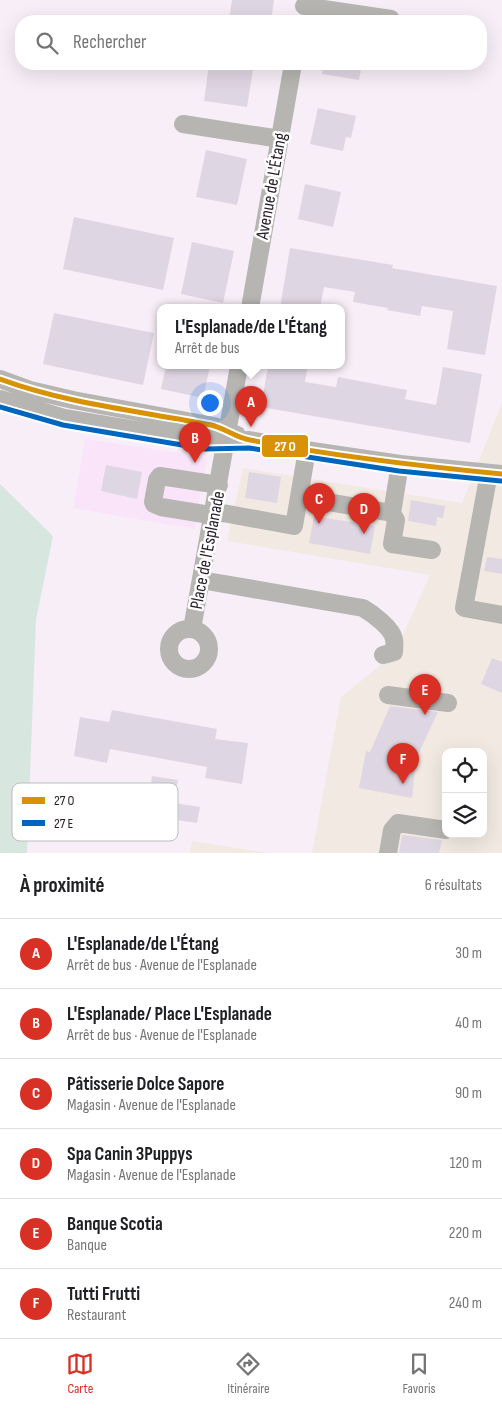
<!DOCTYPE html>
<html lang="fr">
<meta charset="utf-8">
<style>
body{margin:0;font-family:"Sofia Sans Condensed",sans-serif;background:#f2f2f2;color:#202124}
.controls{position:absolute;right:15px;bottom:15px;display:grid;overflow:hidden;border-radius:10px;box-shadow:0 5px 20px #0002}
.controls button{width:45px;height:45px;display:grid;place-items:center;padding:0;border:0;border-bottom:1px solid #e0e0e0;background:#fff;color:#202124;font:25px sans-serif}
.you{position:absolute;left:209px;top:402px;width:18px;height:18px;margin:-12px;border:4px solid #fff;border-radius:50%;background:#1a73e8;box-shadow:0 0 0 8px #1a73e833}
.badge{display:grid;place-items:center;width:32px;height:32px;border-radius:50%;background:#d93025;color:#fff;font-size:16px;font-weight:700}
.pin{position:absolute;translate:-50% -41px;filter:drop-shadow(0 1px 2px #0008)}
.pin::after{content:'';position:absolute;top:26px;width:18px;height:15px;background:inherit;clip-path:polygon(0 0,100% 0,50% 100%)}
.popup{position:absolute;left:157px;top:304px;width:188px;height:65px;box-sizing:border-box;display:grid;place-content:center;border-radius:10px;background:#fff;filter:drop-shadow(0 1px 4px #0005);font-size:16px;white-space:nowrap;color:#757577}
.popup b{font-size:19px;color:#202124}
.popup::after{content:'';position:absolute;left:50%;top:100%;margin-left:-10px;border:10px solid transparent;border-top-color:#fff}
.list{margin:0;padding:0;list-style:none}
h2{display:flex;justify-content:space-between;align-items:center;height:65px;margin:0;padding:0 20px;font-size:21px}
h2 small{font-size:16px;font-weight:400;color:#757577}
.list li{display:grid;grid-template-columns:32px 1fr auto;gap:15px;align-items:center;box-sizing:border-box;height:70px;padding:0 20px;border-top:1px solid #e0e0e0}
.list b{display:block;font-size:19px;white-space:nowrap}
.list p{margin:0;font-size:16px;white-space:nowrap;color:#757577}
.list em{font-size:16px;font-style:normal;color:#757577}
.icon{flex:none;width:28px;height:28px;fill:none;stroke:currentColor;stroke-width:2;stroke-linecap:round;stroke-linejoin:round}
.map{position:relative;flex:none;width:502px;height:853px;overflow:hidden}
.search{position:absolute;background:#fff;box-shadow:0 5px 20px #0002;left:15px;right:15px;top:15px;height:55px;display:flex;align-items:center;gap:12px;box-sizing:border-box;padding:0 18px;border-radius:20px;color:#757577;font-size:19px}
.sheet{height:485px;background:#fff}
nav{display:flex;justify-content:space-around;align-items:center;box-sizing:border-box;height:70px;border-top:1px solid #e0e0e0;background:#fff;font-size:14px;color:#757577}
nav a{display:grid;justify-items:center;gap:2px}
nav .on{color:#d93025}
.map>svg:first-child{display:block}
.commercial{fill:#f2eae2;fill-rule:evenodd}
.built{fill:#f9e4fa}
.green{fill:#d8e6e0}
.building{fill:#dfd6e3}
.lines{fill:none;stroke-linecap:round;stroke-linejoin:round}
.minor{stroke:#b7b5b2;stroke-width:18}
.bus-1-casing{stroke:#fff;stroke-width:9}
.bus-2-casing{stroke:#fff;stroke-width:9}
.bus-1{stroke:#d89206;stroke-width:5}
.bus-2{stroke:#0065bd;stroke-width:5}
.labels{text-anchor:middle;stroke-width:5;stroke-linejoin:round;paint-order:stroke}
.street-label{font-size:18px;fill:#29202a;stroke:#fff}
.key{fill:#fff;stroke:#bfbcbf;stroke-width:1}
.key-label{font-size:14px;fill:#29202a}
.line-badge{stroke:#fff;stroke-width:2}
.badge-label{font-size:14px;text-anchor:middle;font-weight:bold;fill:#fff}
</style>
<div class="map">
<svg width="502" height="853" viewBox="0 0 502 853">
<rect width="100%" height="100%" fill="#f8eef8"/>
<path class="commercial" d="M502 403V853H312L341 697 394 654 430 575 227 541 243 468 462 503ZM446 752H483V834H446Z
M192 841 268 853H190Z"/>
<path class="built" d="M85 439 201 456 207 459 194 529 73 508Z"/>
<path class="green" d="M0 484 53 536 36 620 27 853H0Z"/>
<path class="building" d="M232 0H274L271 21H229Z
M209 64H254L247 107 204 101Z
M324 64H362L359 80 322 74Z
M318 108 356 116 351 138 346 137 343 151 310 144Z
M206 150 247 159 237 205 196 197Z
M305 184 341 192 333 227 298 219Z
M74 217 174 238 163 290 63 269Z
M192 242 234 251 223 303 181 294Z
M290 248 393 265 392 268 497 286 485 355 447 349 453 311 422 306 420 316 387 310 388 308 353 302 355 292 324 287 320 308H280Z
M54 313 154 333 143 385 43 364Z
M166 366H210L203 398 161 389Z
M268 366H308L305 382 336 387 338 377 370 383 407 390 405 399 436 405 443 367 482 374 470 443 261 407Z
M106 465 142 472 137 499 101 491Z
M249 472 281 477 277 503 245 498Z
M411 500 445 506 443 518 437 517 436 526 408 521Z
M314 516 375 526 370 554 309 543Z
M487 557 502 559V574L484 571Z
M492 658 502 662V693L481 684Z
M390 706 438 712 416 759 412 798 359 788 366 751 370 752Z
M112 710 217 729 215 739 248 743 242 784 205 778 207 767 110 749 107 763 74 756 80 717 109 722Z
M152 776 178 780 174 803 200 807 197 823 116 811 118 792 149 797Z
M402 835 442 840 439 853H399Z"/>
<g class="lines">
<path class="minor" d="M304 6 391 19
M183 124 280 139
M250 308 293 64
M0 379 30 390 73 400 214 426 237 435
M0 399 64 418 207 442 249 440 307 450 400 464 502 474
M307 450 299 497 392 513 400 464
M489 473 464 608 502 615
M219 485 160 476 157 480 153 502 154 504 161 507 204 514 223 513 294 526 299 497
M392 513 396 520 392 544 432 550
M201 580 363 608C373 614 392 628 394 639 395 643 394 648 394 652L383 655
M192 629 239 366
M169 649a20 20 0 1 1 40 0a20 20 0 1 1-40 0Z
M388 695 448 703
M388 853 392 830 398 823 446 830"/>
<g class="bus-1-casing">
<path id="bus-1" d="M0 379C68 404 140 411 211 425 225 428 236 438 250 440 333 456 418 466 502 474"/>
</g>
<g class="bus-2-casing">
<path id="bus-2" d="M0 407 63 425 206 449 249 448 399 471 501 481"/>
</g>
<use href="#bus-1" class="bus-1"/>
<use href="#bus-2" class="bus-2"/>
</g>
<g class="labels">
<g class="street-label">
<text transform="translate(271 186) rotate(-80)" y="6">Avenue de L'Étang</text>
<text transform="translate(207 550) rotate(-79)" y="6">Place de l'Esplanade</text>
</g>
</g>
<rect x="12" y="783" width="166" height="58" rx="8" class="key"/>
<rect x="22" y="797" width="23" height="7" fill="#d89206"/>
<rect x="22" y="820" width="23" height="6" fill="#0065bd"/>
<g class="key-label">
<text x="54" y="805">27 O</text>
<text x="54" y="828">27 E</text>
</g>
<rect class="line-badge" x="261" y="434" width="48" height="24" rx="5" fill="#d89206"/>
<g class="badge-label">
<text x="285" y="451">27 O</text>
</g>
</svg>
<div class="controls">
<button><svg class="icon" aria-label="locate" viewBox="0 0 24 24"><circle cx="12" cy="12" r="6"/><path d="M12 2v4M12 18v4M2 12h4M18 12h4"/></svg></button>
<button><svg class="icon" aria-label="layers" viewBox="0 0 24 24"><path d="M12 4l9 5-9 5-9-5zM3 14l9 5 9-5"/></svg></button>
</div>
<div class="you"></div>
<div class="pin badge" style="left:251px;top:427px">A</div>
<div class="popup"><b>L'Esplanade/de L'Étang</b>Arrêt de bus</div>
<div class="pin badge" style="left:195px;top:463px">B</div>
<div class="pin badge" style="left:319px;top:524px">C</div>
<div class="pin badge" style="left:364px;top:534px">D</div>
<div class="pin badge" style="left:425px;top:715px">E</div>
<div class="pin badge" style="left:403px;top:784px">F</div>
<div class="search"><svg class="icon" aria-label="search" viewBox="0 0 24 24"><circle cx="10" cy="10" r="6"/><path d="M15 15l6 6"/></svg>Rechercher</div>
</div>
<section class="sheet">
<h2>À proximité<small>6 résultats</small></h2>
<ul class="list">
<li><span class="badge">A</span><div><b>L'Esplanade/de L'Étang</b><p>Arrêt de bus · Avenue de l'Esplanade</p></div><em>30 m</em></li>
<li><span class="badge">B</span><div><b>L'Esplanade/ Place L'Esplanade</b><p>Arrêt de bus · Avenue de l'Esplanade</p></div><em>40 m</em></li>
<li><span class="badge">C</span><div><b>Pâtisserie Dolce Sapore</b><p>Magasin · Avenue de l'Esplanade</p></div><em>90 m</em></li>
<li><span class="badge">D</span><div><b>Spa Canin 3Puppys</b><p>Magasin · Avenue de l'Esplanade</p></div><em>120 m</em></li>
<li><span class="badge">E</span><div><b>Banque Scotia</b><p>Banque</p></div><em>220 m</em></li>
<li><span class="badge">F</span><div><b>Tutti Frutti</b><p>Restaurant</p></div><em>240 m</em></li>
</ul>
</section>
<nav>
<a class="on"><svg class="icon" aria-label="map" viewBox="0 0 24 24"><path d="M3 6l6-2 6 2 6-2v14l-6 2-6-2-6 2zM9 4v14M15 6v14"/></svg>Carte</a>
<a><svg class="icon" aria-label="directions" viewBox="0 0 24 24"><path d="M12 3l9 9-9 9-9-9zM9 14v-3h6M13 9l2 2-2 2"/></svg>Itinéraire</a>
<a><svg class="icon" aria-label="saved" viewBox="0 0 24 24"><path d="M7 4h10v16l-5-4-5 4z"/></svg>Favoris</a>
</nav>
